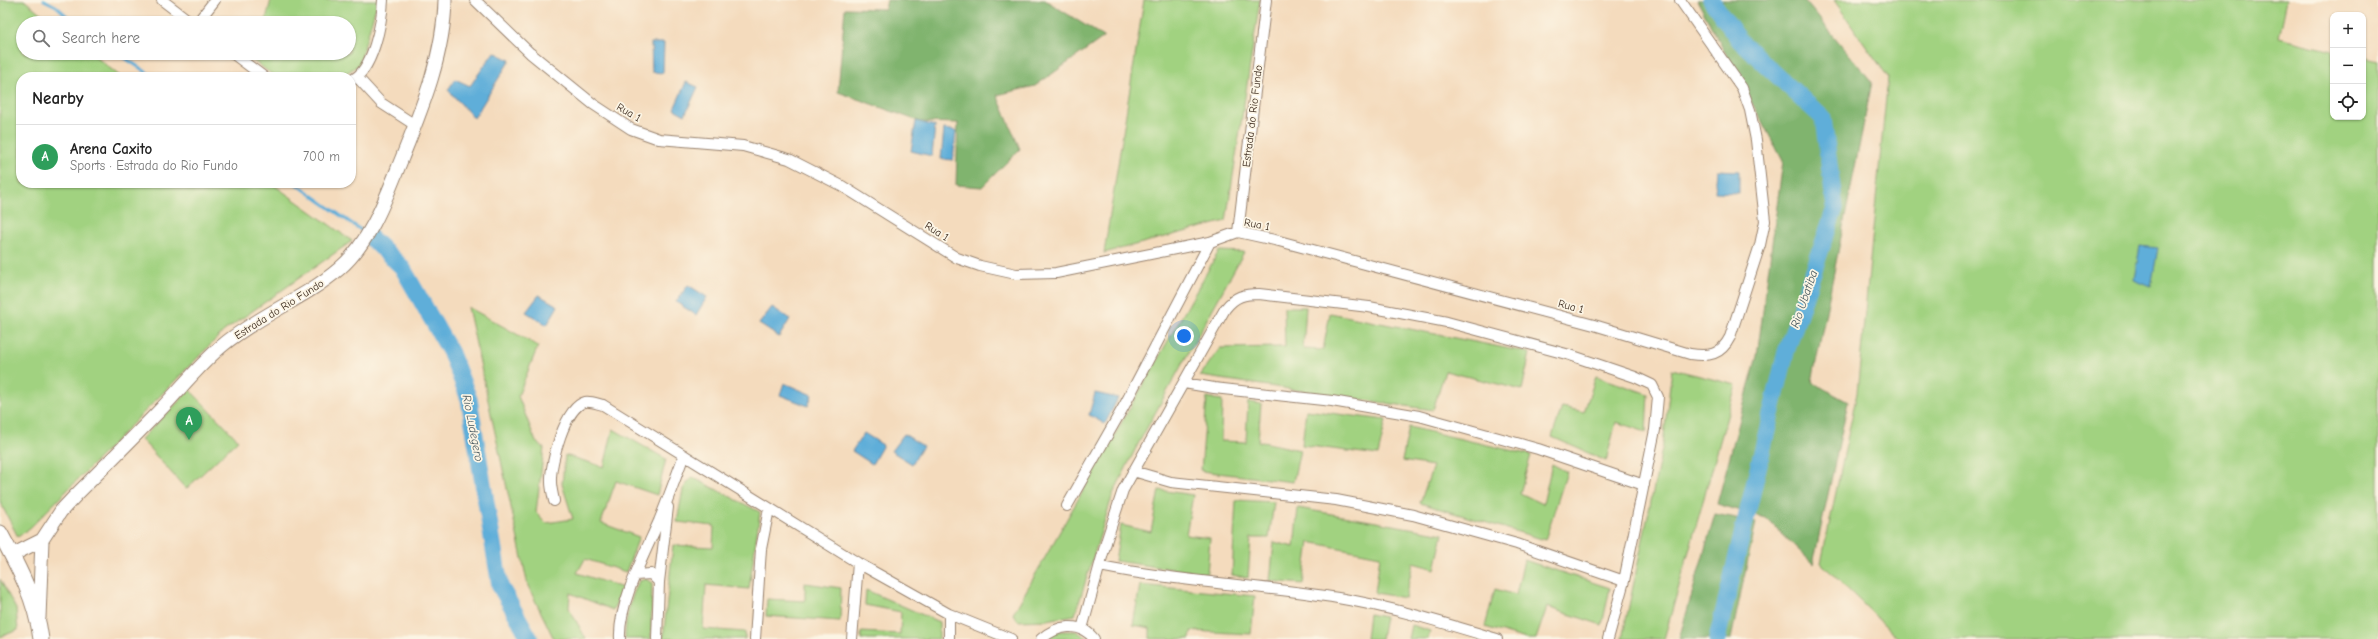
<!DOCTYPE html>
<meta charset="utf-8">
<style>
body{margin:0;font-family:"Comic Neue",sans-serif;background:#f2f2f2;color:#222}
.controls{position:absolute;right:12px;top:12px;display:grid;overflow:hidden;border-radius:8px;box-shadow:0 1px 3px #0004}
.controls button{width:36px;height:36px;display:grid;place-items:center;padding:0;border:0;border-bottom:1px solid #e0e0e0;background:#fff;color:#222;font:20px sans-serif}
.you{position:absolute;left:1184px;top:336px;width:14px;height:14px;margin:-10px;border:3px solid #fff;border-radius:50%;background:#1a73e8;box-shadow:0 0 0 6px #1a73e833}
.badge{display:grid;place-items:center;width:26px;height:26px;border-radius:50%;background:#d93025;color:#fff;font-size:13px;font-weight:700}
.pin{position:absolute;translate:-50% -33px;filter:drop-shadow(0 1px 2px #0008)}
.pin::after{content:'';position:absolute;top:21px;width:14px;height:12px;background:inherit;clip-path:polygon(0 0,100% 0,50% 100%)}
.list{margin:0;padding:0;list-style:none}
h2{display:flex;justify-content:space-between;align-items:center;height:52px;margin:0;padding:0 16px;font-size:17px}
h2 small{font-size:13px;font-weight:400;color:#767676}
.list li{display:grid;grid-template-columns:26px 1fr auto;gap:12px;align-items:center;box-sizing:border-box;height:64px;padding:0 16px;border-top:1px solid #e0e0e0}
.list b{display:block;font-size:15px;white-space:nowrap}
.list p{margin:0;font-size:13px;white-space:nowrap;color:#767676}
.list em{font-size:13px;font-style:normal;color:#767676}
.icon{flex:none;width:22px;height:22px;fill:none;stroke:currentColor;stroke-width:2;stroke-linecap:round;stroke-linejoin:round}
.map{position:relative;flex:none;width:2378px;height:639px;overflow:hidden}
.search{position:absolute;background:#fff;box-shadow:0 1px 3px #0004;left:16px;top:16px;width:340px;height:44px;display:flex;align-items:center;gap:10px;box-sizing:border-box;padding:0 14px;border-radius:22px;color:#767676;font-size:15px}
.panel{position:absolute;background:#fff;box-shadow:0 1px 3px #0004;left:16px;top:72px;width:340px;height:116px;border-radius:16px}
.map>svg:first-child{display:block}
.green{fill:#a1d280;stroke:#6e7e4f}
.forest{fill:#80b46e;stroke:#5e6f46}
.water{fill:#5eaed9;stroke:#4c6c7c}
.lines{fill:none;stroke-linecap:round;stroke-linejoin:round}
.stream{stroke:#5eaed9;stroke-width:3}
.river{stroke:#5eaed9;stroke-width:17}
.minor-casing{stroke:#98826e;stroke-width:12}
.tertiary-casing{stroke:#98826e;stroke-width:15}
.secondary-casing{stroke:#98826e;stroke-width:17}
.minor{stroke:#fff;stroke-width:10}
.tertiary{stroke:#fff;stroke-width:13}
.secondary{stroke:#fff;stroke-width:15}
.labels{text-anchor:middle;stroke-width:3.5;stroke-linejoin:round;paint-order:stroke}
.street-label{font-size:11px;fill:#3b2a1e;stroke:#fcf5e5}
.water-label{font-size:12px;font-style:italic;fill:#47585f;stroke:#fcf5e5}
</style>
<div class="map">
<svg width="2378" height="639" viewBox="0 0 2378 639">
<rect width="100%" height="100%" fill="#fcf5e5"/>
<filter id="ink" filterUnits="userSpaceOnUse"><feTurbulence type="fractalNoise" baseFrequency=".025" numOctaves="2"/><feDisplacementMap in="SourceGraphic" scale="8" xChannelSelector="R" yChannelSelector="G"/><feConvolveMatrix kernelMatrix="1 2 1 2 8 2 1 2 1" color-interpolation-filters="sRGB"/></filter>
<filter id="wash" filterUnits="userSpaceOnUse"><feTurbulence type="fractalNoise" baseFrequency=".012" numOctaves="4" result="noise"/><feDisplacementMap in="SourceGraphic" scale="16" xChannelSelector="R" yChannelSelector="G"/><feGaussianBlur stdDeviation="0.9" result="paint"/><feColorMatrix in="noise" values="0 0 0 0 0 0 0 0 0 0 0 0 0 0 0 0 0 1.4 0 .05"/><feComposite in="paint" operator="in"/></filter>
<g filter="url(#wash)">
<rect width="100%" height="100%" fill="#f4dbbd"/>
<path class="green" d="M0 0H24L53 23H23V53H91L121 77H21V183H271L352 241 224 331 31 527 18 537 0 502Z
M271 0H378L359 65 340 77H276L248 57 250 53H349V23H265Z
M1144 0H1260L1226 221 1104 253Z
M1834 0H2287L2279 38 2333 51V117H2363V57L2378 61V639H1899L1821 563 1857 393 1888 77Z
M1219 251 1244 252 1137 446 1113 494 1075 615 1047 620 1018 621 1013 614Z
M468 307 538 346 518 396 536 442 544 448 536 512 546 523 573 519 562 484 565 455 604 467 613 429 666 459 657 495 616 481 601 523 639 537 626 572 585 559 577 573 623 588 613 610 570 593 569 608 586 639H554L528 586Z
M1284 307H1306L1303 349 1323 350 1330 313 1530 353 1522 390 1445 371 1433 410 1200 376 1220 348 1285 347Z
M1672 369 1736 385 1664 639H1622L1663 444Z
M1596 376 1648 394 1646 432 1616 422 1606 461 1552 437 1562 407 1584 412Z
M190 390 238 440 186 489 141 439Z
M1207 398 1222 400 1221 441 1246 442 1248 402 1261 404 1258 441 1300 450 1293 482 1201 471Z
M1306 410 1386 420 1378 455 1302 445Z
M1409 427 1531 455 1520 493 1543 504 1552 464 1567 472 1545 540 1420 503 1433 466 1402 461Z
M692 477 760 512 749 589 706 585 703 629 745 632V639H663L673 545 713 547 714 526 677 522 683 489Z
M1159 490 1193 495 1186 535 1210 538 1207 574 1115 561 1121 525 1151 532Z
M1236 500 1274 502 1269 538H1251L1248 578 1232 575Z
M1298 508 1443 534 1435 569 1413 563 1405 598 1375 593 1380 556 1309 542 1303 584 1270 581 1274 542 1294 547Z
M1524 560 1610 588 1602 625 1547 607 1536 639H1526L1485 627 1495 589 1516 595Z
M0 579 16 609 18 630 0 637Z
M646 579 652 583 651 639H625C625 619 630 599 639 581Z
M805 583 841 588 840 621 766 616 767 599 805 601Z
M1140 585 1255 596 1251 634 1191 631 1190 639H1150V628L1133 625Z
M866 590 939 622V639H861V632L900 634 901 612 865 605Z
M1369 614 1385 617 1381 639H1366Z
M1411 625 1430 631 1428 639H1408Z
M1057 631H1076L1089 639H1046Z"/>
<path class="forest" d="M887 0H1045L1104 37 1035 86 997 95 1020 149 982 187 956 185 958 123 921 122 838 92 845 8 885 9Z
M1697 0H1804L1872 82 1812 382 1848 402 1813 564 1766 518 1717 504 1757 356 1783 161Z
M1715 514 1756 522 1731 639H1679Z"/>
<path class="water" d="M651 43H664L663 73 652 72Z
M494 52 510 60 474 118 448 90 455 79 470 86Z
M686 82 698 87 685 115 674 109Z
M916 121 935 126 932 156 911 151Z
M944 129 956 131 953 160 941 159Z
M1717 170 1739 171V193L1715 192Z
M2140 246 2158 248 2151 287 2134 280Z
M688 285 707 297 696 315 676 302Z
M539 295 558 306 547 325 526 312Z
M772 307 790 319 779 337 759 324Z
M784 383 812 395 808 406 780 395Z
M1095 393 1118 398 1105 424 1089 415Z
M864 433 883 445 872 464 852 451Z
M904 434 923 446 912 464 891 451Z"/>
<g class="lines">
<path class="stream" d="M44 0 56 6 75 23
M117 53 154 77
M295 183 365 233"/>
<path class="river" d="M1711 0 1740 41 1823 118 1835 208 1786 352 1717 639
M370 237 402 267 451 353 469 399 500 586 530 639"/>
</g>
</g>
<g filter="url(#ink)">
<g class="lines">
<g class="minor-casing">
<path id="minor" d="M162 0 192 23
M475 0 530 53 593 104 631 129 659 139 743 146 789 159 842 186 957 258 980 266 1016 274 1056 273 1210 242 1238 232 1279 241 1594 325 1690 354C1709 357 1721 355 1730 337L1760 245 1765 221 1756 140 1750 110 1742 88 1680 0
M197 23 215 0
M232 53 264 77
M358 78 381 103 415 125
M351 80C373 72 382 21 383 0
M1238 232 1266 0
M1184 383 1214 388 1332 401 1419 416 1538 449 1644 485
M1133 471 1171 482 1336 500 1413 515 1517 544 1624 581
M554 501C553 495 551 488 551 482 550 463 565 407 585 402 591 401 598 404 603 405L858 563 949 614 1011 639
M1067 506 1124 406 1210 242
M1100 566C1179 582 1259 585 1338 598 1392 607 1444 623 1497 639
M635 575 651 574 659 582
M949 614V639
M1082 629 1107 539 1123 490 1225 309C1235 296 1244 294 1259 294L1369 307 1447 322 1570 355 1635 377 1652 385 1658 397 1655 430 1624 581 1608 639
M620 639C618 604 645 553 659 521 668 499 676 477 684 455
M657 639 659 582 668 507
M755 639 761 549 769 509
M852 639 858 563
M1041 639C1056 626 1080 620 1094 639"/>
</g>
<g class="tertiary-casing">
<path id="tertiary" d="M12 555 42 540 61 511 76 495C105 466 134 437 162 408 182 387 201 363 223 345 259 315 304 299 339 269 371 242 387 195 402 158 422 108 444 55 445 0
M39 618 42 540"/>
</g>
<g class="secondary-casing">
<path id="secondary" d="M0 533C19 568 36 600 41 639"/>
</g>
<use href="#minor" class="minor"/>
<use href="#tertiary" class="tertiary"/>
<use href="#secondary" class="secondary"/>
</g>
</g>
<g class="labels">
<g class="street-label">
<text transform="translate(629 112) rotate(30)" y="4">Rua 1</text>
<text transform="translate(1252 116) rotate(-83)" y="4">Estrada do Rio Fundo</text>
<text transform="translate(1257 224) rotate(11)" y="4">Rua 1</text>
<text transform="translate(937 231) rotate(32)" y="4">Rua 1</text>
<text transform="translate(1571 306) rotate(15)" y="4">Rua 1</text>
<text transform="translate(279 309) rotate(-32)" y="4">Estrada do Rio Fundo</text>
</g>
<g class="water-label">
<text transform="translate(1804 299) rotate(-71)" y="4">Rio Ubatiba</text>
<text transform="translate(473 428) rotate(79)" y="4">Rio Ludegero</text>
</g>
</g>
</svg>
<div class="controls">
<button>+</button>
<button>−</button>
<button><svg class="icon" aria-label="locate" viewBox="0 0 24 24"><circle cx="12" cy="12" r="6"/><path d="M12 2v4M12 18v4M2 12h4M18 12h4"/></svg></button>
</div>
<div class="you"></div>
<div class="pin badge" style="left:189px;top:440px;background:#2e9e5b">A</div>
<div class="search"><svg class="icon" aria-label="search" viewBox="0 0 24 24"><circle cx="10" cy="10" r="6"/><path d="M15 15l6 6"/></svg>Search here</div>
<section class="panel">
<h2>Nearby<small></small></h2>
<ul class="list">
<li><span class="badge" style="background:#2e9e5b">A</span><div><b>Arena Caxito</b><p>Sports · Estrada do Rio Fundo</p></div><em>700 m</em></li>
</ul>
</section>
</div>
